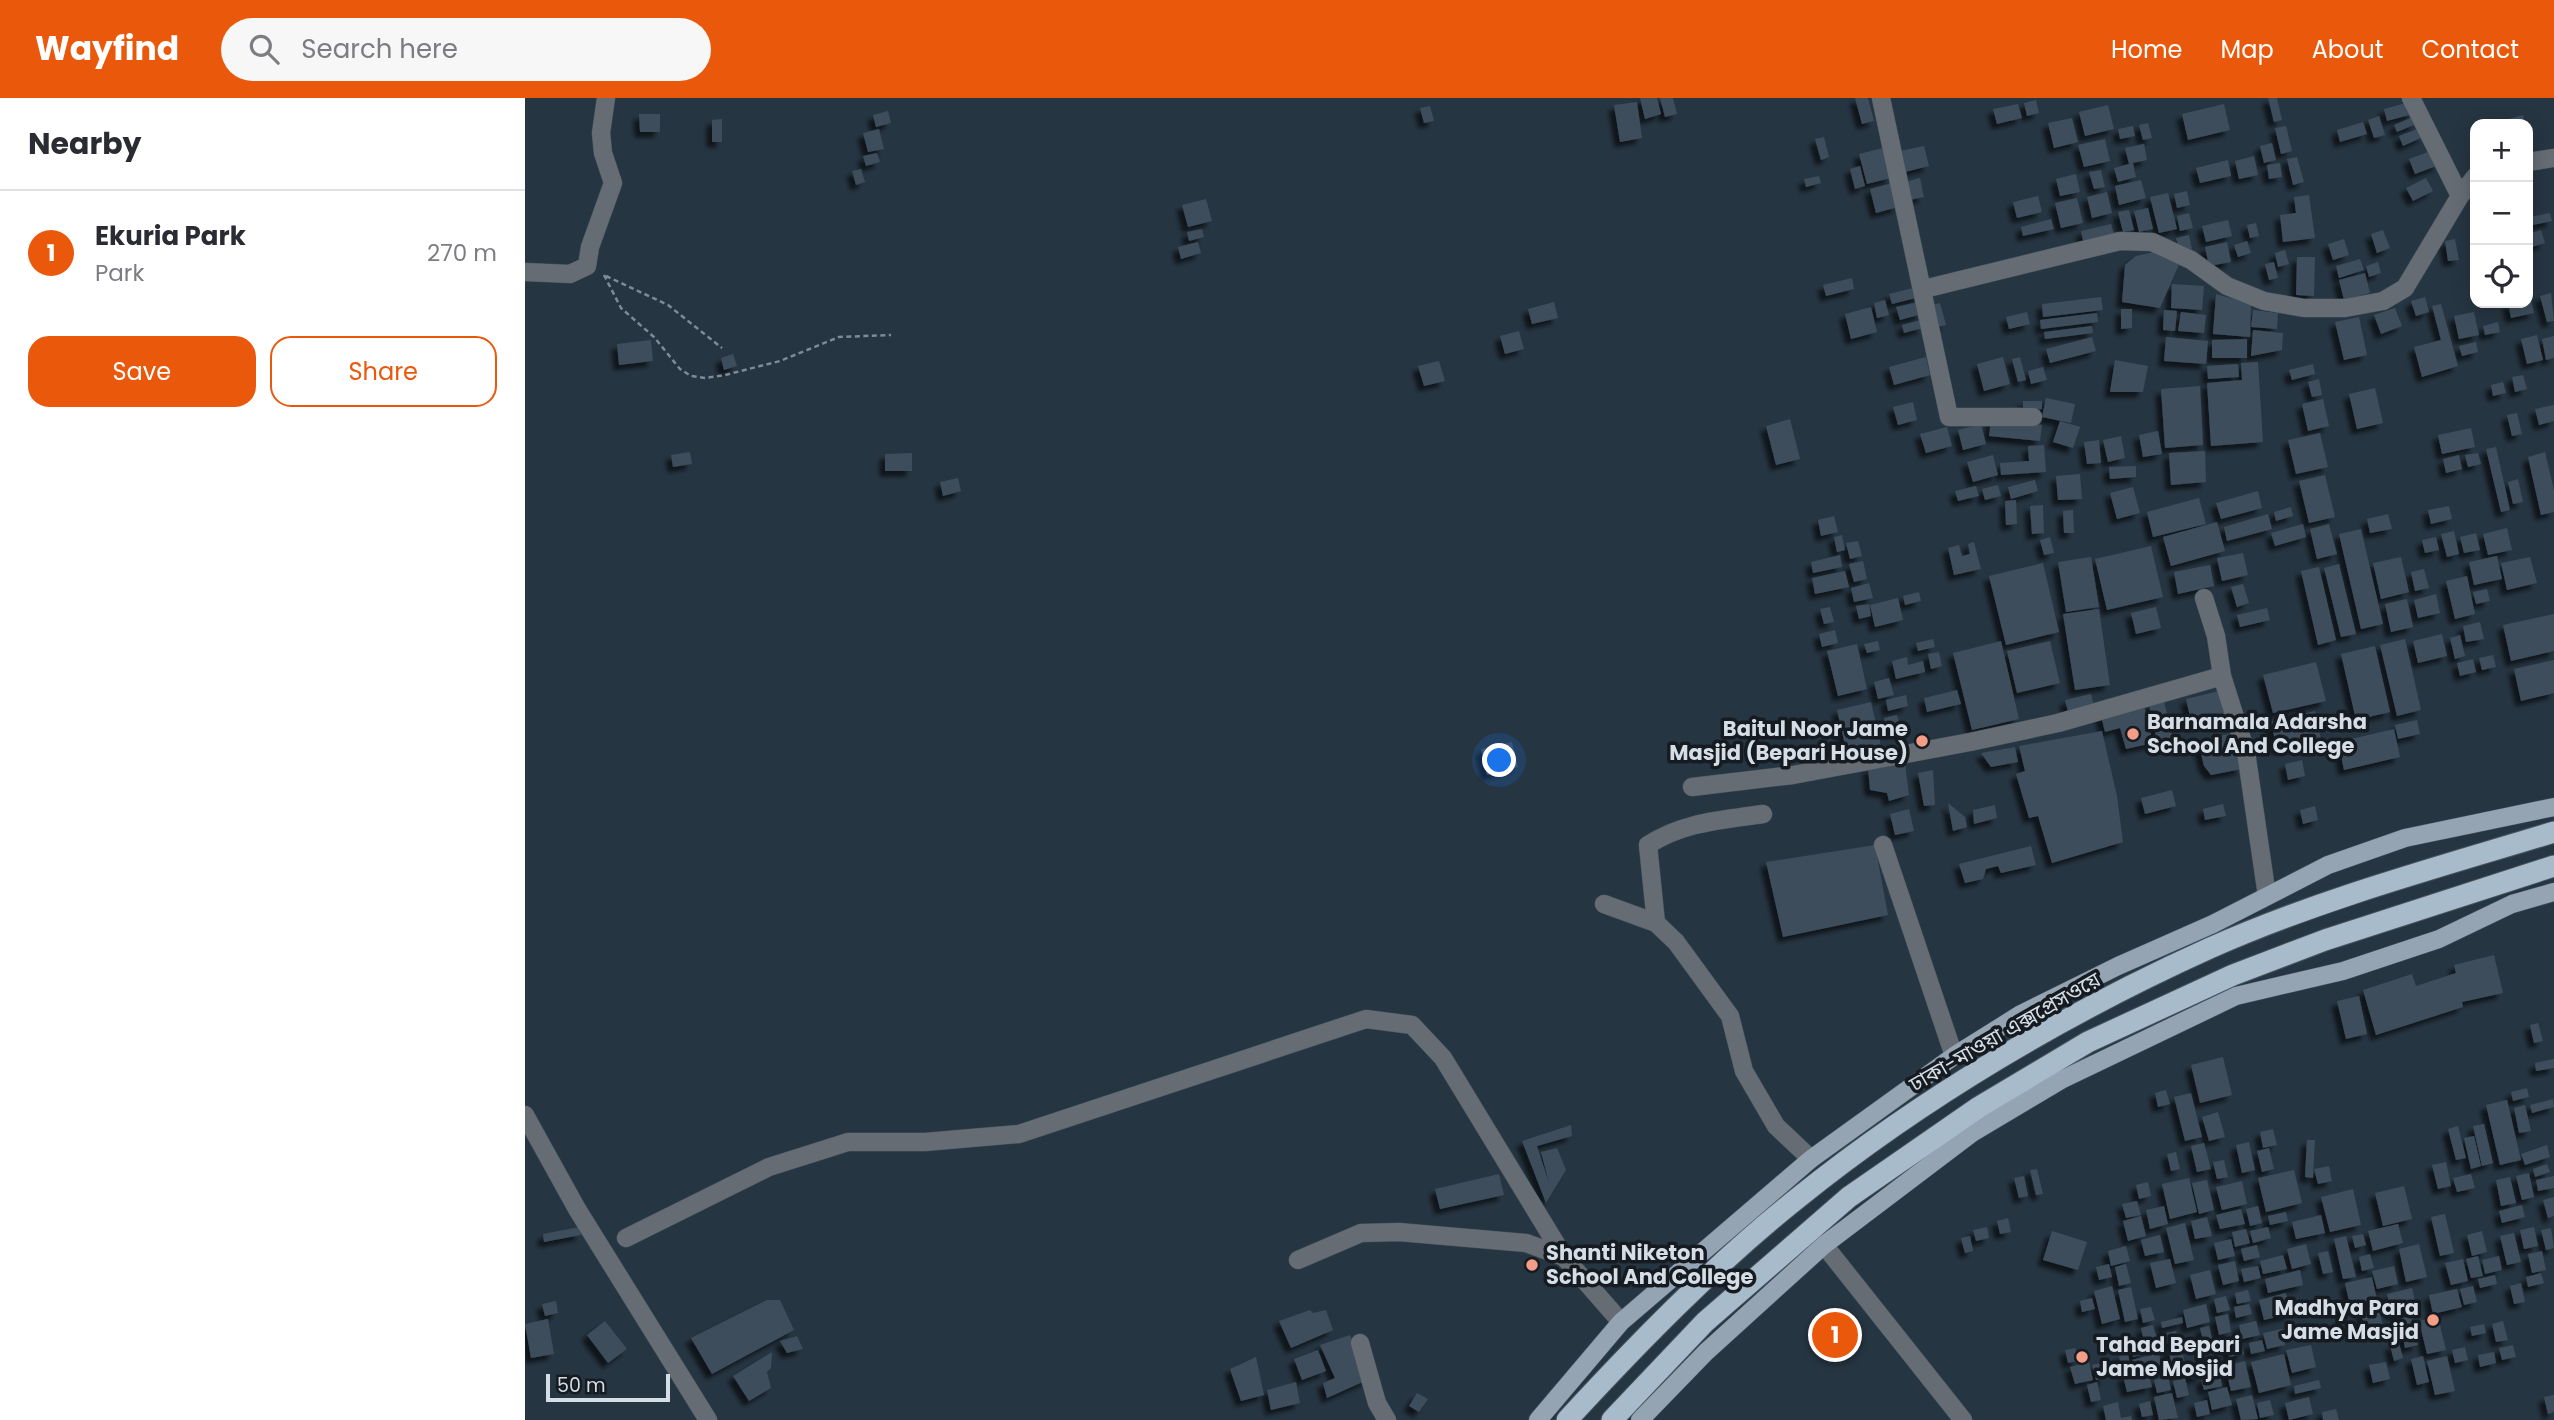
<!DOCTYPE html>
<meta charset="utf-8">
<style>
body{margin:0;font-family:Poppins,"Noto Sans Bengali",sans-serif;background:#f7f7f7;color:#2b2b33}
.controls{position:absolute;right:21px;top:21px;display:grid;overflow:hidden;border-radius:14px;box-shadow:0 4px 18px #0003}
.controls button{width:63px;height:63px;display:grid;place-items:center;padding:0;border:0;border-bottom:2px solid #e1e1e2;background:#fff;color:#2b2b33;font:35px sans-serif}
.scale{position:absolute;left:21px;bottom:18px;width:124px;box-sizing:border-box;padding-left:7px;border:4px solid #d5dee6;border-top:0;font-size:19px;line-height:24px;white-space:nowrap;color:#d5dee6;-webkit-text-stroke:5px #151b21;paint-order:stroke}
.you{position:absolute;left:975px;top:663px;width:24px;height:24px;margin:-18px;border:5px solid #fff;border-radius:50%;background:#1a73e8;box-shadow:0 0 0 10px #1a73e833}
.badge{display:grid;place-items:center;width:46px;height:46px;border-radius:50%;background:#ea580c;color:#fff;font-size:23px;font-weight:700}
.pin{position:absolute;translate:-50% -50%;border:4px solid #fff;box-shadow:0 2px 7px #0006}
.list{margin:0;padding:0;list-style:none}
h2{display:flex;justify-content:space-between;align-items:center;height:91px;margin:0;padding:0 28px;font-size:30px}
h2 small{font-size:23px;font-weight:400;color:#7c7c81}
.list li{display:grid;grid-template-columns:46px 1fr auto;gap:21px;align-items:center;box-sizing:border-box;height:126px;padding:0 28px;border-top:2px solid #e1e1e2}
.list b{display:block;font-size:26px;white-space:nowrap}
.list p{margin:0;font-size:23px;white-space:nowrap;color:#7c7c81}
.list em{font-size:23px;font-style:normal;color:#7c7c81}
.actions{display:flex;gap:14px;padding:21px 28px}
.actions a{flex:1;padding:16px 0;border:2px solid #ea580c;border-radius:21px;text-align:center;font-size:24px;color:#ea580c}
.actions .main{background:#ea580c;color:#fff}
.icon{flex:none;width:38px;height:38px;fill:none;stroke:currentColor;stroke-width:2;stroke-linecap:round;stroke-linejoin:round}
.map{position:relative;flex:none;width:2029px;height:1322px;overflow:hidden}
header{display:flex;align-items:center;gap:42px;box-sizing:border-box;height:98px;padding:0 35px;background:#ea580c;color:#fff}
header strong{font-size:33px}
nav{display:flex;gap:38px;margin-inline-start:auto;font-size:24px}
.search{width:490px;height:63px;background:#f7f7f7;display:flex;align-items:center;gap:18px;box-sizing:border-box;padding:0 24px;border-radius:38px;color:#7c7c81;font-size:26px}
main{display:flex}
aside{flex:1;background:#fff}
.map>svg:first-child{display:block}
.building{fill:#3e4d5b;filter:url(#shadow)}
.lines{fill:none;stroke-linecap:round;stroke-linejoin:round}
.minor-casing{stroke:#465360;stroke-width:19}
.major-casing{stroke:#465360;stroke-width:19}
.highway-casing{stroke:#465360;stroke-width:23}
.path{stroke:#7e8a95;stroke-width:2.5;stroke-dasharray:5 3.5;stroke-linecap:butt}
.minor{stroke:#656c73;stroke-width:18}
.major{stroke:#95a4b2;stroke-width:18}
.highway{stroke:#a8bbcb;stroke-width:21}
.poi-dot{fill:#f49e88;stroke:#151b21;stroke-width:2.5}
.labels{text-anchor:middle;stroke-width:7;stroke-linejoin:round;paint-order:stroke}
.poi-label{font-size:21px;font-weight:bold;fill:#d5dee6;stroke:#151b21;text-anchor:start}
.street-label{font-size:21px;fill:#d5dee6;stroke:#151b21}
</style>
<header>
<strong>Wayfind</strong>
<div class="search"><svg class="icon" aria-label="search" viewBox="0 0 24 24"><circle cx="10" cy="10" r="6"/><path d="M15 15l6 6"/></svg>Search here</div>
<nav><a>Home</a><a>Map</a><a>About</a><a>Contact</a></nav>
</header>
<main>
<aside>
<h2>Nearby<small></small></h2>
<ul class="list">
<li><span class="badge">1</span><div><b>Ekuria Park</b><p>Park</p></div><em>270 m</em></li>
</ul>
<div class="actions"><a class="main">Save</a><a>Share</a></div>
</aside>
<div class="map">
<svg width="2029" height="1322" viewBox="0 0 2029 1322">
<defs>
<filter id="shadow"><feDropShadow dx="-5.5" dy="5.5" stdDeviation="2" flood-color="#0009"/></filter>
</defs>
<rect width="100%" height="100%" fill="#263542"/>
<path class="building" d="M1115 0H1132L1136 16 1120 21Z
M1135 0H1148L1152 16 1140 19Z
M1330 0H1343L1349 23 1337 26Z
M1743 0H1752L1757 22 1749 24Z
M1511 2 1514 15 1502 18 1499 5Z
M1112 4 1117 40 1095 44 1089 7Z
M1885 4 1888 16 1862 23 1859 11Z
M1493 6 1497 20 1472 26 1468 11Z
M1699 6 1705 32 1663 42 1657 16Z
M1583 7 1589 31 1560 38 1554 14Z
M905 8 909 23 899 25 895 10Z
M363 13 366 25 351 29 348 17Z
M114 16H135V34H115Z
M1998 17 2000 26H1982L1980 22Z
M1854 18 1860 37 1849 40 1843 22Z
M1888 19 1891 26 1872 34 1869 27Z
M1547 20 1553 44 1529 50 1523 25Z
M197 21V44H187V22Z
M1838 24 1842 36 1815 44 1812 32Z
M1623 25 1627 40 1618 42 1614 27Z
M1608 28 1610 38 1595 41 1593 31Z
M1761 28 1767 53 1756 56 1750 30Z
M1895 30 1898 39 1878 48 1874 38Z
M354 31 359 51 343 54 338 35Z
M1299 39 1304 59 1296 62 1290 41Z
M1580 41 1585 63 1559 69 1553 47Z
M1747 45 1751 62 1739 65 1735 48Z
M1619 46 1622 62 1608 65 1611 79 1593 84 1589 70 1604 66 1600 50Z
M1399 48 1404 68 1380 74 1375 53Z
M1358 50 1366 80 1342 86 1334 56Z
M1908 52 1914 67 1890 76 1884 61Z
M352 55 355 64 341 68 338 58Z
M1729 58 1733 77 1714 81 1710 63Z
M1772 59 1779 84 1768 87 1762 61Z
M1703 62 1706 78 1675 85 1671 70Z
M1755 65 1757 79 1744 81 1742 67Z
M1335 68 1340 88 1330 91 1325 71Z
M336 71 340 84 331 87 327 73Z
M1576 72 1580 89 1569 91 1564 74Z
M1551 76 1555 94 1535 98 1531 81Z
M1294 78 1296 85 1281 89 1279 81Z
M1395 80 1399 99 1385 102 1380 84Z
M1901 80 1908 93 1888 103 1881 90Z
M1616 82 1621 100 1594 107 1590 88Z
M1367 85 1373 109 1351 115 1345 91Z
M1662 93 1665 107 1652 110 1649 96Z
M1582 94 1587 115 1567 120 1562 99Z
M1643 95 1652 131 1634 135 1625 99Z
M1784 97 1790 140 1758 144 1755 117 1771 115 1769 99Z
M1513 98 1517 114 1492 120 1488 104Z
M1552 100 1558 125 1536 130 1530 105Z
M681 101 687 123 663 129 657 107Z
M1623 110 1628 131 1614 134 1609 113Z
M1604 112 1609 132 1598 134 1593 114Z
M1664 115 1668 130 1655 133 1652 118Z
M2025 115 2027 123 2008 127 2006 119Z
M1526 121 1529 131 1498 138 1496 129Z
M1703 122 1707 138 1681 144 1677 128Z
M1731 125 1734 138 1725 140 1722 127Z
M1586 126 1590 140 1559 147 1556 133Z
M677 131 679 139 664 143 662 134Z
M1858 132 1865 150 1852 155 1846 136Z
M2016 132 2020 145 2007 149 2003 136Z
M1664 137 1667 151 1655 154 1651 140Z
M1819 141 1824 157 1808 162 1803 146Z
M1930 141 1934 162 1923 163 1920 143Z
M1722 143 1726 155 1713 159 1709 147Z
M673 144 676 155 656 161 653 149Z
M1702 144 1706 164 1684 168 1680 149Z
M1760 152 1764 166 1753 169 1750 155Z
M1634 153 1655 164 1635 210 1597 204 1600 167 1611 158Z
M1772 159H1790L1789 198 1771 197Z
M1835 161 1839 172 1814 180 1811 168Z
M1749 164 1753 180 1744 182 1740 166Z
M1853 164 1856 175 1844 179 1841 168Z
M1840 175 1845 195 1819 202 1814 182Z
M1327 180 1329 191 1301 198 1298 187Z
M1647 186 1679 188 1677 212 1646 210Z
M1392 189 1395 199 1367 206 1364 196Z
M2026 195 2029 223 2022 224 2015 198Z
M1691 196 1726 206 1725 239 1688 236Z
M2005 198 2009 215 1986 220 1983 205H2003Z
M1576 199 1578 212 1518 219 1517 206Z
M1900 199 1904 214 1891 218 1886 203Z
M1360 202 1364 217 1352 220 1349 205Z
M1029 204 1033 220 1007 226 1003 211Z
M1393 204 1397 216 1375 222 1371 209Z
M1415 205 1421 227 1412 229 1406 207Z
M1916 206 1933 268 1897 279 1889 249 1916 242 1907 208Z
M1346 209 1352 234 1326 241 1320 216Z
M1870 210 1877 228 1856 236 1849 217Z
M1596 211H1607V230L1596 231Z
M1639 212 1652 213 1650 233 1638 232Z
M1728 212 1753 215 1752 231 1726 229Z
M1502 214 1505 226 1484 231 1481 219Z
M1656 214 1681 217 1679 235 1653 233Z
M1949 214 1954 237 1934 241 1929 218Z
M1572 215 1573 224 1516 231 1515 222Z
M1834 219 1842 257 1819 262 1810 224Z
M1396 222 1398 230 1379 235 1377 227Z
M1973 224 1975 234 1960 237 1958 228Z
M1567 228 1568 235 1520 241 1519 234Z
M1728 232 1758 235 1757 252 1726 258Z
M994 233 999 251 980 256 975 238Z
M2012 237 2018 262 2002 266 1996 241Z
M2029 238V260L2021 262 2017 241Z
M1567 239 1571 253 1525 265 1521 251Z
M1641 239 1683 243 1681 266 1639 263Z
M1722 241V260H1687V242Z
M126 242 128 263 94 267 92 246Z
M1951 244 1953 254 1937 258 1934 248Z
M208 256 212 268 199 272 196 260Z
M1401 259 1405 277 1369 287 1364 269Z
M1478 259 1485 286 1459 293 1452 266Z
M1495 259 1501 282 1493 284 1487 261Z
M1590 262 1623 268 1618 294H1585Z
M914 263 920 283 899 288 893 268Z
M1733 264 1738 344 1686 348 1682 285 1717 282 1716 265Z
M1713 266 1714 279 1683 281 1682 268Z
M1788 266 1790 276 1767 282 1764 272Z
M1518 269 1522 282 1506 286 1503 273Z
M1998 277 2002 291 1990 294 1987 279Z
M1794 281 1797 297 1787 299 1783 284Z
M1978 284 1981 295 1968 298 1966 287Z
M1675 288 1678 347 1640 350 1636 291Z
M1850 290 1858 325 1832 331 1824 296Z
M1521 300 1550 306 1546 325 1517 319Z
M1798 301 1804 328 1783 333 1777 306Z
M1498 303H1517V311L1498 312Z
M1388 304 1392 322 1373 327 1368 309Z
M2029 307V323L2014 327 2010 311Z
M1992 315 1997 336 1987 338 1982 317Z
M1265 321 1275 361 1251 367 1241 328Z
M1466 322 1517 327 1515 343 1464 338Z
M1535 323 1555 329 1548 350 1528 344Z
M1456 326 1461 346 1438 352 1433 332Z
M1422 329 1427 348 1401 355 1395 336Z
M1946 330 1950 349 1917 356 1913 337Z
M1633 333 1637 356 1618 359 1614 337Z
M1795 335 1803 369 1771 376 1763 342Z
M1596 338 1600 360 1583 364 1578 342Z
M1574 342 1576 365 1562 366 1559 344Z
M1519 347 1521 374 1476 377 1475 365 1504 363 1503 348Z
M1971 349 1985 412 1976 414 1961 351Z
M1680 353 1681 384 1646 387 1644 355Z
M165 354 167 366 148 369 146 357Z
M2020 354 2029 392V414L2016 417 2003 359Z
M387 355V373H360V356Z
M1953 355 1956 366 1943 369 1940 357Z
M1468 357 1473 377 1448 384 1442 364Z
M1934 357 1937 371 1921 375 1918 361Z
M1611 368V379L1585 381 1584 369Z
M1555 376 1557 401 1533 402 1531 378Z
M1800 377 1810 419 1784 425 1774 383Z
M433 380 436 393 418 398 415 384Z
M1993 381 1998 404 1988 406 1983 384Z
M1510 382 1513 393 1486 401 1483 389Z
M1473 387 1476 398 1460 402 1457 391Z
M1451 388 1454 398 1433 403 1430 393Z
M1608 389 1615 415 1592 421 1585 395Z
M1733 393 1737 410 1696 421 1691 405Z
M1674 400 1681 426 1628 439 1622 414Z
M1491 402 1492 426 1481 427 1480 403Z
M1518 407 1519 435 1507 436 1505 408Z
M1924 408 1927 421 1906 426 1903 412Z
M1766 409 1768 418 1751 423 1749 414Z
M1548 412 1549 435H1539L1538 413Z
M1743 416 1747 431 1702 443 1699 429Z
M1863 416 1867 431 1845 435 1842 421Z
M1309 418 1313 434 1296 438 1293 422Z
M1692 424 1700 453 1646 468 1638 439Z
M1778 426 1781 439 1750 448 1746 435Z
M1804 426 1812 456 1792 461 1785 431Z
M1982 430 1987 452 1963 457 1958 436Z
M1836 431 1858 526 1836 531 1814 436Z
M1929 433 1934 456 1922 459 1916 436Z
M1951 435 1955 452 1939 455 1935 439Z
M1317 437 1320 452 1312 454 1309 439Z
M1525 439 1529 455 1519 457 1515 442Z
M1911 439 1914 452 1900 455 1897 442Z
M1333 443 1337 458 1325 461 1321 445Z
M1449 444 1456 471 1429 477 1423 450 1434 447 1437 458 1445 456 1443 446Z
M1626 448 1638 499 1582 512 1570 461Z
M1718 455 1723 477 1697 483 1692 460Z
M1315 457 1317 469 1288 475 1286 464Z
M1972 458 1977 481 1949 487 1944 464Z
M1566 459 1574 509 1541 514 1533 464Z
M1876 459 1884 494 1856 501 1848 465Z
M2005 459 2012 485 1982 492 1976 465Z
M1338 463 1342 481 1329 484 1324 466Z
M1518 465 1534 534 1481 547 1464 478Z
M1814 466 1831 536 1816 539 1799 470Z
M1685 467 1689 488 1653 496 1649 474Z
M1794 469 1811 542 1793 547 1776 473Z
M1899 471 1904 490 1890 493 1886 474Z
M1320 473 1324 489 1290 496 1287 480Z
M1942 478 1950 516 1930 521 1921 483Z
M1344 485 1348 500 1329 504 1326 490Z
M1718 486 1724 505 1712 509 1706 489Z
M1962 491 1965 503 1951 506 1948 494Z
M1394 494 1396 503 1380 507 1378 498Z
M1911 496 1915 515 1893 520 1889 502Z
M1373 500 1378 522 1350 529 1345 507Z
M1882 501 1888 529 1866 534 1860 506Z
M1344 506 1346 518 1334 521 1331 508Z
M1305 509 1309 524 1299 526 1295 511Z
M1631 509 1636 530 1611 536 1606 515Z
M1742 510 1745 522 1715 529 1712 517Z
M1574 511 1585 587 1550 592 1538 516Z
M2029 516V553L1986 563 1978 527Z
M1955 524 1959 541 1941 544 1938 528Z
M1310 532 1313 545 1297 549 1294 536Z
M1917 536 1922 558 1893 565 1888 543Z
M1935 537 1940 558 1930 561 1925 540Z
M1408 541 1410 549 1393 553 1391 545Z
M1880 541 1896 612 1872 618 1855 547Z
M1353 543 1355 552 1342 555 1339 546Z
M1476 543 1494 621 1447 632 1428 555Z
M1525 543 1535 585 1492 595 1482 553Z
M1332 546 1342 591 1313 598 1302 553Z
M1850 548 1865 614 1831 622 1816 556Z
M1414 554 1417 568 1406 571 1403 556Z
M1968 557 1971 569 1957 572 1954 560Z
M1382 559 1383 567 1398 563 1400 574 1371 581 1367 563Z
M1948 561 1951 574 1935 578 1932 565Z
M2029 562V595L1996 603 1989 571Z
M1791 564 1801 603 1748 615 1738 577Z
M1364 580 1369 597 1353 601 1349 584Z
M1432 592 1436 606 1402 614 1399 600Z
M1694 593 1701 620 1667 628 1661 601Z
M1566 596 1569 608 1543 614 1540 602Z
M1381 597 1383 608 1363 613 1361 602Z
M1639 603 1648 641 1632 644 1624 607Z
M1346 604 1356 648 1322 656 1312 612Z
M1619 607 1628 645 1601 651 1595 630 1580 634 1575 614Z
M1790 613 1796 641 1752 652 1746 624Z
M1372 617 1376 632 1363 635 1359 620Z
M1892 622 1895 636 1873 641 1870 627Z
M1869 631 1875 659 1819 672 1813 644Z
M1577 633 1592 698 1598 744 1527 765 1513 718 1504 720 1491 676 1500 673 1494 648Z
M1708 635 1717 671 1686 677 1679 668 1673 643Z
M987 644 993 669 962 677 956 651Z
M1490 649 1493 664 1466 669 1456 655Z
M1777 662 1780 678 1763 682 1760 666Z
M1380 665 1384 697 1364 703 1362 695 1345 692 1343 670Z
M1408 672 1410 707 1399 708 1393 675Z
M1647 692 1651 708 1620 716 1616 700Z
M1423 705 1440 719 1442 729 1428 733Z
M1698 706 1701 718 1680 722 1678 711Z
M1470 707 1472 720 1449 726 1448 712Z
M1790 708 1793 722 1778 726 1775 712Z
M1384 711 1389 733 1370 737 1365 716Z
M1350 747 1363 817 1258 839 1241 764Z
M1506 748 1511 767 1476 775 1473 768 1461 771 1458 781 1440 785 1434 766Z
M1969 857 1978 895 1937 904 1938 909 1851 937 1838 892 1887 876 1891 888 1931 875 1929 867Z
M1834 898 1842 936 1821 941 1812 903Z
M2013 925 2018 943 2009 945 2005 927Z
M1698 959 1707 997 1675 1005 1666 967Z
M2029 961V970L2011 973 2010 965Z
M2002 990 2004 999 1988 1003 1986 994Z
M1641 992 1645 1006 1633 1009 1630 995Z
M1666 995 1677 1039 1660 1043 1649 999Z
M2028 1001 2029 1009 2007 1015 2005 1007Z
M1982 1002 1996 1062 1975 1067 1961 1007Z
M2000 1007 2006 1033 1994 1035 1989 1010Z
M1693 1014 1700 1039 1684 1043 1677 1019Z
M1959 1026 1968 1065 1957 1068 1948 1028Z
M1046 1027 1047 1038 1012 1048 1024 1085 1016 1054 1032 1050 1041 1072 1021 1105 997 1043Z
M1933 1028 1941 1060 1931 1062 1923 1031Z
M1748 1031 1752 1047 1738 1050 1735 1034Z
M1949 1038 1956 1068 1946 1071 1939 1040Z
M1782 1042H1790L1788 1080 1780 1079Z
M1724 1044 1730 1072 1717 1075 1711 1047Z
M1679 1045 1686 1071 1672 1074 1666 1048Z
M2022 1047 2025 1059 2000 1067 1996 1056Z
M1744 1050 1749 1071 1737 1074 1732 1053Z
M1651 1054 1655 1071 1646 1073 1642 1056Z
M1699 1062 1703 1079 1692 1081 1688 1064Z
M1921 1064 1926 1088 1913 1091 1907 1067Z
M2022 1066 2025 1074 2010 1079 2008 1071Z
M1804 1068 1807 1083 1793 1086 1789 1071Z
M1512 1071 1518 1096 1511 1097 1505 1072Z
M1769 1072 1777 1105 1741 1114 1733 1080Z
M2004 1075 2009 1099 1997 1102 1991 1078Z
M974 1076 979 1097 915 1111 910 1091Z
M1946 1076 1950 1090 1932 1094 1928 1080Z
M1499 1078 1503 1098 1494 1100 1489 1080Z
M2029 1078V1090L2013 1093 2011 1082Z
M1985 1079 1991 1105 1976 1108 1971 1082Z
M1664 1080 1672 1114 1645 1121 1637 1086Z
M1682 1082 1689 1112 1674 1116 1667 1085Z
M1717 1083 1722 1106 1697 1112 1691 1089Z
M1623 1084 1626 1098 1614 1101 1611 1087Z
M1879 1088 1887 1121 1858 1128 1850 1095Z
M1828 1091 1836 1127 1805 1134 1796 1099Z
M2029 1099V1118L2023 1120 2018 1102Z
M1612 1103 1616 1117 1601 1120 1597 1106Z
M1997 1107 2000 1119 1977 1125 1974 1113Z
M1639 1108 1643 1126 1625 1131 1621 1112Z
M1733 1108 1737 1125 1725 1128 1721 1111Z
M1716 1111 1720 1126 1695 1131 1691 1117Z
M1761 1114 1763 1123 1745 1127 1743 1118Z
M1920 1116 1929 1155 1915 1158 1906 1119Z
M1796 1117 1800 1135 1771 1141 1767 1124Z
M1616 1118 1621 1138 1603 1143 1598 1123Z
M1682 1119 1687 1138 1670 1141 1666 1123Z
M1483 1120 1486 1134 1475 1136 1472 1123Z
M1660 1125 1669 1162 1650 1166 1641 1130Z
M1873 1126 1878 1145 1848 1153 1843 1133Z
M54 1129 56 1137 19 1144 18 1136Z
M1462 1129 1464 1140 1451 1143 1448 1132Z
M1743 1129 1746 1140 1728 1145 1725 1133Z
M2009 1129 2013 1148 1999 1151 1995 1132Z
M2026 1130 2029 1150 2021 1152 2016 1132Z
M1721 1131 1725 1145 1710 1149 1707 1134Z
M1527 1133 1562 1144 1553 1172 1518 1162Z
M1957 1133 1962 1154 1947 1158 1942 1137Z
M1989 1135 1996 1164 1982 1167 1975 1138Z
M1838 1136 1841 1147 1830 1150 1827 1138Z
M1635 1137 1639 1154 1620 1158 1616 1142Z
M1445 1138 1448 1153 1440 1155 1436 1140Z
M1821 1138 1831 1179 1818 1181 1809 1141Z
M1706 1141 1710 1158 1693 1162 1689 1145Z
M1781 1146 1786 1166 1767 1171 1762 1151Z
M1894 1146 1902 1179 1881 1184 1874 1151Z
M1732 1147 1735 1159 1719 1163 1716 1151Z
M1601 1148 1605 1163 1586 1168 1583 1153Z
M1803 1153 1808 1174 1798 1176 1793 1155Z
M2017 1153 2021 1172 2007 1175 2003 1156Z
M1845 1156 1849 1170 1837 1173 1834 1159Z
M1758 1157 1762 1171 1738 1176 1735 1163Z
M1953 1158 1958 1178 1946 1180 1941 1161Z
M1974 1158 1977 1172 1960 1176 1957 1162Z
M1645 1161 1651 1185 1631 1190 1625 1165Z
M1938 1161 1943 1183 1926 1187 1920 1165Z
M1710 1163 1714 1183 1698 1187 1693 1167Z
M1584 1166 1587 1179 1574 1182 1571 1169Z
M1601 1166 1606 1185 1594 1188 1590 1169Z
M1733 1168 1736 1180 1719 1184 1716 1171Z
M1869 1168 1873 1186 1852 1191 1847 1173Z
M1685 1172 1691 1196 1671 1201 1665 1177Z
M1775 1172 1778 1187 1743 1195 1740 1181Z
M2016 1175 2019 1185 2003 1189 2001 1179Z
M1970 1177 1972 1186 1955 1190 1953 1181Z
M1847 1179 1852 1202 1825 1208 1820 1185Z
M1996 1185 2000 1204 1989 1206 1985 1188Z
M1587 1188 1595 1221 1577 1226 1569 1193Z
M1948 1188 1952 1204 1939 1207 1935 1191Z
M1606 1189 1613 1221 1600 1224 1593 1192Z
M1887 1190 1892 1212 1867 1218 1862 1196Z
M1932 1191 1937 1209 1908 1216 1904 1197Z
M1723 1192 1726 1203 1712 1206 1710 1195Z
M1761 1195 1766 1216 1739 1222 1734 1202Z
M1701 1198 1705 1212 1692 1215 1689 1201Z
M1567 1200 1570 1211 1557 1214 1555 1203Z
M242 1202H255L269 1232 187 1276 166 1240Z
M31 1203 33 1215 20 1218 17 1206Z
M1681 1206 1685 1224 1662 1230 1658 1212Z
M1724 1206 1727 1216 1711 1220 1709 1209Z
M1626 1209 1630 1222 1618 1225 1615 1211Z
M1854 1211 1858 1229 1840 1233 1836 1215Z
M785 1212 788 1215 801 1212 808 1232 766 1250 754 1223Z
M1703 1216 1706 1234 1694 1237 1690 1219Z
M1886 1218 1893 1247 1880 1250 1874 1221Z
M1657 1219 1658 1225 1637 1230 1636 1224Z
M1913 1219 1921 1252 1902 1256 1894 1223Z
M23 1221 29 1256 6 1260 0 1226Z
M80 1223 102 1251 83 1265 62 1237Z
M1731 1223 1735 1237 1717 1241 1714 1227Z
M1978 1223 1983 1242 1971 1244 1967 1226Z
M1959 1226 1961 1235 1947 1238 1945 1229Z
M1628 1227 1632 1241 1619 1244 1616 1230Z
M1684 1228 1688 1245 1679 1246 1675 1230Z
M1757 1231 1760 1247 1742 1251 1738 1235Z
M1651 1233 1654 1243 1640 1246 1638 1236Z
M825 1237 842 1282 802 1300 798 1285 810 1280 795 1247Z
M272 1238 278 1251 262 1255 255 1243Z
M1714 1238 1719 1256 1704 1259 1700 1241Z
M1737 1242 1740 1253 1726 1256 1724 1245Z
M1874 1245 1878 1260 1869 1263 1865 1247Z
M1618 1246 1620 1256 1608 1259 1606 1249Z
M1786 1247 1791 1269 1767 1275 1761 1252Z
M1988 1247 1991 1259 1977 1262 1974 1250Z
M1656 1248 1662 1274 1649 1277 1643 1251Z
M1940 1249 1943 1262 1930 1265 1927 1252Z
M1550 1250 1553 1263 1543 1265 1540 1252Z
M793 1252 801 1273 777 1282 769 1261Z
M247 1254 246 1270 242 1274 246 1290 224 1303 208 1278Z
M1969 1254 1971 1265 1955 1269 1953 1257Z
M1634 1255 1636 1267 1610 1273 1607 1262Z
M1603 1256 1606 1271 1597 1273 1594 1258Z
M1759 1256 1766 1287 1734 1295 1726 1264Z
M1898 1258 1904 1284 1892 1287 1886 1261Z
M1922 1258 1930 1293 1910 1297 1902 1263Z
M731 1259 739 1297 716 1303 705 1271Z
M1687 1260 1690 1274 1680 1276 1677 1263Z
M1720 1263 1726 1289 1706 1293 1700 1268Z
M1564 1264 1568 1282 1550 1286 1545 1269Z
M1673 1264 1677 1278 1665 1281 1662 1267Z
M1861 1264 1865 1281 1848 1285 1844 1267Z
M1576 1265 1580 1280 1571 1282 1567 1267Z
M1623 1272 1627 1289 1602 1294 1598 1278Z
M1695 1277 1697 1288 1679 1292 1676 1281Z
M1643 1278 1646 1292 1632 1295 1629 1282Z
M1660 1280 1664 1297 1652 1300 1648 1283Z
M1794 1282 1796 1290 1770 1296 1769 1288Z
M771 1284 775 1305 746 1312 742 1292Z
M1572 1284 1576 1302 1566 1304 1562 1287Z
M1702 1289 1707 1307 1687 1312 1683 1294Z
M892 1295 903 1301 894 1314 884 1308Z
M1647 1295 1653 1320 1634 1322 1629 1299Z
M1727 1297 1733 1321 1716 1322 1711 1301Z
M2029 1297V1314L2023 1316 2019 1299Z
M1784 1299 1788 1316 1764 1322 1760 1305Z
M1682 1302 1685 1316 1672 1319 1669 1305Z
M1745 1302 1749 1317 1735 1320 1732 1305Z
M1625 1303 1628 1317 1617 1319 1614 1306Z
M1593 1304 1596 1320 1606 1318 1607 1322H1581L1578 1308Z
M1811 1311 1814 1322H1798L1797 1314Z"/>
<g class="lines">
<g class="minor-casing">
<path id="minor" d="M1356 0 1424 319H1508
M1886 0 1935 98
M2003 64 2029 60
M0 174 45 176 62 168 65 149 88 85 78 55 76 35 81 0
M1399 191 1595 143 1627 144 1666 162 1702 188 1739 203 1779 210H1820L1858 203 1880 190 1935 98 1950 79
M1679 500 1691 538 1697 578 1721 654 1742 798
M1167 689 1268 677 1445 644 1533 625 1697 578
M1358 747 1429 958
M1079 806 1131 825 1151 844 1205 918 1219 973 1251 1028 1286 1061
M1131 825 1123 747C1158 724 1197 722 1238 716
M0 1017 52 1111 183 1322
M101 1140 244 1069 323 1044H400L494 1036 841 921 887 927 918 960 1039 1159
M1299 1147 1438 1322
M773 1162 836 1135 874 1134 1001 1145 1039 1159 1096 1224
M835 1245 852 1305 862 1322"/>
</g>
<g class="major-casing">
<path id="major" d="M1013 1322 1096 1224 1286 1061 1429 958 1496 916 1593 868 1688 826 1803 767 1880 740 2029 709
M1115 1322 1181 1254 1299 1147 1447 1035 1536 982 1711 898 1818 873 1914 841 1987 806 2029 794"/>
</g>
<g class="highway-casing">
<path id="highway" d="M1042 1322C1114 1244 1191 1165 1274 1099 1397 1000 1541 915 1685 850 1795 801 1914 769 2029 734
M1087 1322 1180 1224 1324 1099 1454 1009 1563 944 1708 877 1800 842 2029 768"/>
</g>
<path class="path" d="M79 177 96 210 129 239 155 271 166 278 180 280 200 277 255 263 314 239 366 237
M81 178 143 207 197 250"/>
<use href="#minor" class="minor"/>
<use href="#major" class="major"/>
<use href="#highway" class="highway"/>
</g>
<g class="poi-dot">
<circle cx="1608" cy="636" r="7"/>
<circle cx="1397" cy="643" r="7"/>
<circle cx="1007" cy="1167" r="7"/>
<circle cx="1908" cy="1222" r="7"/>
<circle cx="1557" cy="1259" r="7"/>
</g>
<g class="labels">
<g class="poi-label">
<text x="1622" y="631">Barnamala Adarsha<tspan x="1622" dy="24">School And College</tspan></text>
<text x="1383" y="638" text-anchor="end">Baitul Noor Jame<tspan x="1383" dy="24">Masjid (Bepari House)</tspan></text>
<text x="1021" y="1162">Shanti Niketon<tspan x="1021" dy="24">School And College</tspan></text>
<text x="1894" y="1217" text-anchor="end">Madhya Para<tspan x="1894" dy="24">Jame Masjid</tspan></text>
<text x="1571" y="1254">Tahad Bepari<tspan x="1571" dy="24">Jame Mosjid</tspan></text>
</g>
<g class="street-label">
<text transform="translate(1480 934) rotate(-30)" y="7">ঢাকা-মাওয়া এক্সপ্রেসওয়ে</text>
</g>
</g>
</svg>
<div class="controls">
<button>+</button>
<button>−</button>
<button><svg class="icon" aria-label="locate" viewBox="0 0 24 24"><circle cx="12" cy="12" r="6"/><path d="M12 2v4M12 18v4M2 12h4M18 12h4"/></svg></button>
</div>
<div class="scale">50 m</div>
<div class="you"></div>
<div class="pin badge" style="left:1310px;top:1237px">1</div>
</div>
</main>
